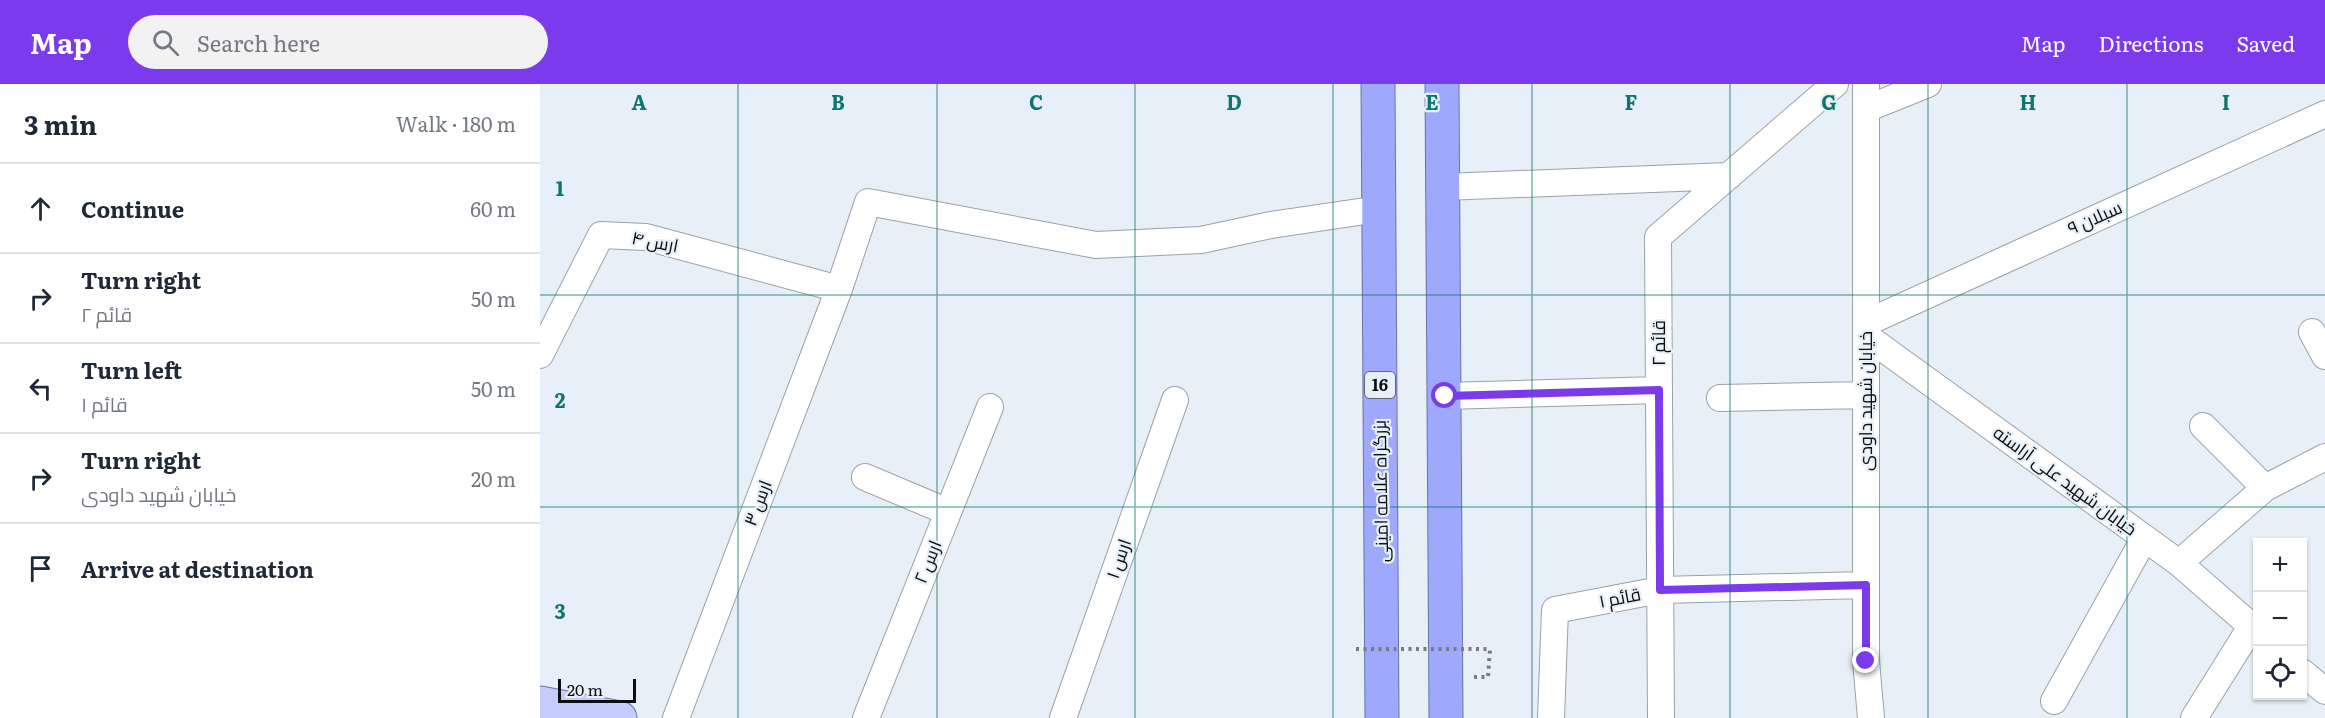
<!DOCTYPE html>
<meta charset="utf-8">
<style>
body{margin:0;font-family:Literata,Cairo,serif;background:#f2f2f3;color:#1f2937}
.controls{position:absolute;right:18px;bottom:18px;display:grid;overflow:hidden;border-radius:0px;box-shadow:0 2px 4px #0004}
.controls button{width:54px;height:54px;display:grid;place-items:center;padding:0;border:0;border-bottom:2px solid #e0e1e3;background:#fff;color:#1f2937;font:30px sans-serif}
.scale{position:absolute;left:18px;bottom:15px;width:78px;box-sizing:border-box;padding-left:6px;border:3px solid #0c0f11;border-top:0;font-size:16px;line-height:21px;white-space:nowrap;color:#0c0f11;-webkit-text-stroke:4px #e7f0f8;paint-order:stroke}
.stop{position:absolute;width:18px;height:18px;margin:-14px;border:4px solid #7c3aed;border-radius:50%;background:#fff}
.stop.end{background:#7c3aed;border-color:#fff;box-shadow:0 2px 6px #0008}
.list{margin:0;padding:0;list-style:none}
h2{display:flex;justify-content:space-between;align-items:center;height:78px;margin:0;padding:0 24px;font-size:26px}
h2 small{font-size:20px;font-weight:400;color:#747a83}
.list li{display:grid;grid-template-columns:39px 1fr auto;gap:18px;align-items:center;box-sizing:border-box;height:90px;padding:0 24px;border-top:2px solid #e0e1e3}
.list b{display:block;font-size:22px;white-space:nowrap}
.list p{margin:0;font-size:20px;white-space:nowrap;color:#747a83}
.list em{font-size:20px;font-style:normal;color:#747a83}
.icon{flex:none;width:33px;height:33px;fill:none;stroke:currentColor;stroke-width:2;stroke-linecap:round;stroke-linejoin:round}
.map{position:relative;flex:none;width:1785px;height:634px;overflow:hidden}
header{display:flex;align-items:center;gap:36px;box-sizing:border-box;height:84px;padding:0 30px;background:#7c3aed;color:#fff}
header strong{font-size:28px}
nav{display:flex;gap:33px;margin-inline-start:auto;font-size:21px}
.search{width:420px;height:54px;background:#f2f2f3;display:flex;align-items:center;gap:15px;box-sizing:border-box;padding:0 21px;border-radius:33px;color:#747a83;font-size:22px}
main{display:flex}
aside{flex:1;background:#fff}
.map>svg:first-child{display:block}
.lines{fill:none;stroke-linecap:round;stroke-linejoin:round}
.minor-casing{stroke:#9aa2a9;stroke-width:28}
.major-casing{stroke:#6c73a9;stroke-width:35}
.highway-casing{stroke:#6c73a9;stroke-width:35}
.path{stroke:#767c81;stroke-width:4;stroke-dasharray:3 4.5;stroke-linecap:butt}
.minor{stroke:#fff;stroke-width:26}
.major{stroke:#c5cbfd;stroke-width:33}
.highway{stroke:#9fa9fb;stroke-width:33}
.path-bridge{stroke:#767c81;stroke-width:4;stroke-dasharray:3 4.5;stroke-linecap:butt}
.route{stroke:#7c3aed;stroke-width:8}
.grid{fill:none;stroke:#0f766e;stroke-width:1.5;stroke-opacity:0.55}
.labels{text-anchor:middle;stroke-width:4.5;stroke-linejoin:round;paint-order:stroke}
.shield{fill:#e7f0f8;stroke:#4e5256;stroke-width:1.5}
.shield-label{font-size:16px;font-weight:bold;fill:#0c0f11}
.street-label{font-size:18px;fill:#0c0f11;stroke:#e7f0f8}
.grid-label{font-size:20px;text-anchor:middle;font-weight:bold;fill:#0f766e;stroke:#e7f0f8;stroke-width:4.5;stroke-linejoin:round;paint-order:stroke}
</style>
<header>
<strong>Map</strong>
<div class="search"><svg class="icon" aria-label="search" viewBox="0 0 24 24"><circle cx="10" cy="10" r="6"/><path d="M15 15l6 6"/></svg>Search here</div>
<nav><a>Map</a><a>Directions</a><a>Saved</a></nav>
</header>
<main>
<aside>
<h2>3 min<small>Walk · 180 m</small></h2>
<ul class="list">
<li><svg class="icon" aria-label="ahead" viewBox="0 0 24 24"><path d="M12 20V5M6 11l6-6 6 6"/></svg><div><b>Continue</b></div><em>60 m</em></li>
<li><svg class="icon" aria-label="right" viewBox="0 0 24 24"><path d="M7 20v-9h11M14 6l5 5-5 5"/></svg><div><b>Turn right</b><p>قائم ۲</p></div><em>50 m</em></li>
<li><svg class="icon" aria-label="left" viewBox="0 0 24 24"><path d="M17 20v-9H6M10 6l-5 5 5 5"/></svg><div><b>Turn left</b><p>قائم ۱</p></div><em>50 m</em></li>
<li><svg class="icon" aria-label="right" viewBox="0 0 24 24"><path d="M7 20v-9h11M14 6l5 5-5 5"/></svg><div><b>Turn right</b><p>خیابان شهید داودی</p></div><em>20 m</em></li>
<li><svg class="icon" aria-label="arrive" viewBox="0 0 24 24"><path d="M6 21V4h12l-3 4 3 4H6"/></svg><div><b>Arrive at destination</b></div></li>
</ul>
</aside>
<div class="map">
<svg width="1785" height="634" viewBox="0 0 1785 634">
<rect width="100%" height="100%" fill="#e7f0f8"/>
<g class="lines">
<g class="minor-casing">
<path id="minor" d="M1326 0V577L1331 634
M1326 25 1388 0
M904 103 1189 92
M1326 239 1785 30
M1772 248 1785 272
M1326 252 1639 479 1718 548
M0 271 61 151 106 153 299 205
M905 312 1119 306
M1180 314 1326 311
M1663 342 1725 404
M325 393 408 428
M1639 479 1725 404 1785 373
M1762 588 1785 607
M1514 617 1604 455
M136 634 299 205 328 118 556 161 661 156 731 141 839 125
M326 634 450 323
M523 634 635 316
M1011 634 1015 526 1120 506 1326 501
M1121 634 1118 153 1295 0
M1654 634 1711 543"/>
</g>
<g class="major-casing">
<path id="major" d="M0 619 80 634"/>
</g>
<g class="highway-casing">
<path id="highway" d="M838 0 842 634
M902 0 906 634"/>
</g>
<path class="path" d="M934 593H948L950 565"/>
<use href="#minor" class="minor"/>
<use href="#major" class="major"/>
<use href="#highway" class="highway"/>
<path class="path-bridge" d="M816 565H950"/>
</g>
<g class="lines">
<path class="route" d="M905 312 1119 306 1120 506 1326 501V577"/>
</g>
<path class="grid" d="M198 0V634M397 0V634M595 0V634M793 0V634M992 0V634M1190 0V634M1388 0V634M1587 0V634M0 211H1785M0 423H1785"/>
<g class="labels">
<rect class="shield" x="825" y="288" width="30" height="26" rx="4.5"/>
<g class="shield-label">
<text x="840" y="307">16</text>
</g>
<g class="street-label">
<text transform="translate(1555 134) rotate(-24)" y="6">سبلان ۹</text>
<text transform="translate(115 158) rotate(11)" y="6">ارس ۴</text>
<text transform="translate(1119 259) rotate(-90)" y="6">قائم ۲</text>
<text transform="translate(1326 317) rotate(-90)" y="6">خیابان شهید داودی</text>
<text transform="translate(1525 397) rotate(36)" y="6">خیابان شهید علی آراسته</text>
<text transform="translate(841 407) rotate(-91)" y="6">بزرگراه علامه امینی</text>
<text transform="translate(218 419) rotate(-69)" y="6">ارس ۳</text>
<text transform="translate(579 475) rotate(-71)" y="6">ارس ۱</text>
<text transform="translate(388 478) rotate(-68)" y="6">ارس ۲</text>
<text transform="translate(1080 514) rotate(-11)" y="6">قائم ۱</text>
</g>
</g>
<g class="grid-label">
<text x="99" y="26">A</text>
<text x="298" y="26">B</text>
<text x="496" y="26">C</text>
<text x="694" y="26">D</text>
<text x="892" y="26">E</text>
<text x="1091" y="26">F</text>
<text x="1289" y="26">G</text>
<text x="1488" y="26">H</text>
<text x="1686" y="26">I</text>
<text x="20" y="112">1</text>
<text x="20" y="324">2</text>
<text x="20" y="535">3</text>
</g>
</svg>
<div class="controls">
<button>+</button>
<button>−</button>
<button><svg class="icon" aria-label="locate" viewBox="0 0 24 24"><circle cx="12" cy="12" r="6"/><path d="M12 2v4M12 18v4M2 12h4M18 12h4"/></svg></button>
</div>
<div class="scale">20 m</div>
<div class="stop" style="left:905px;top:312px"></div>
<div class="stop end" style="left:1326px;top:577px"></div>
</div>
</main>
